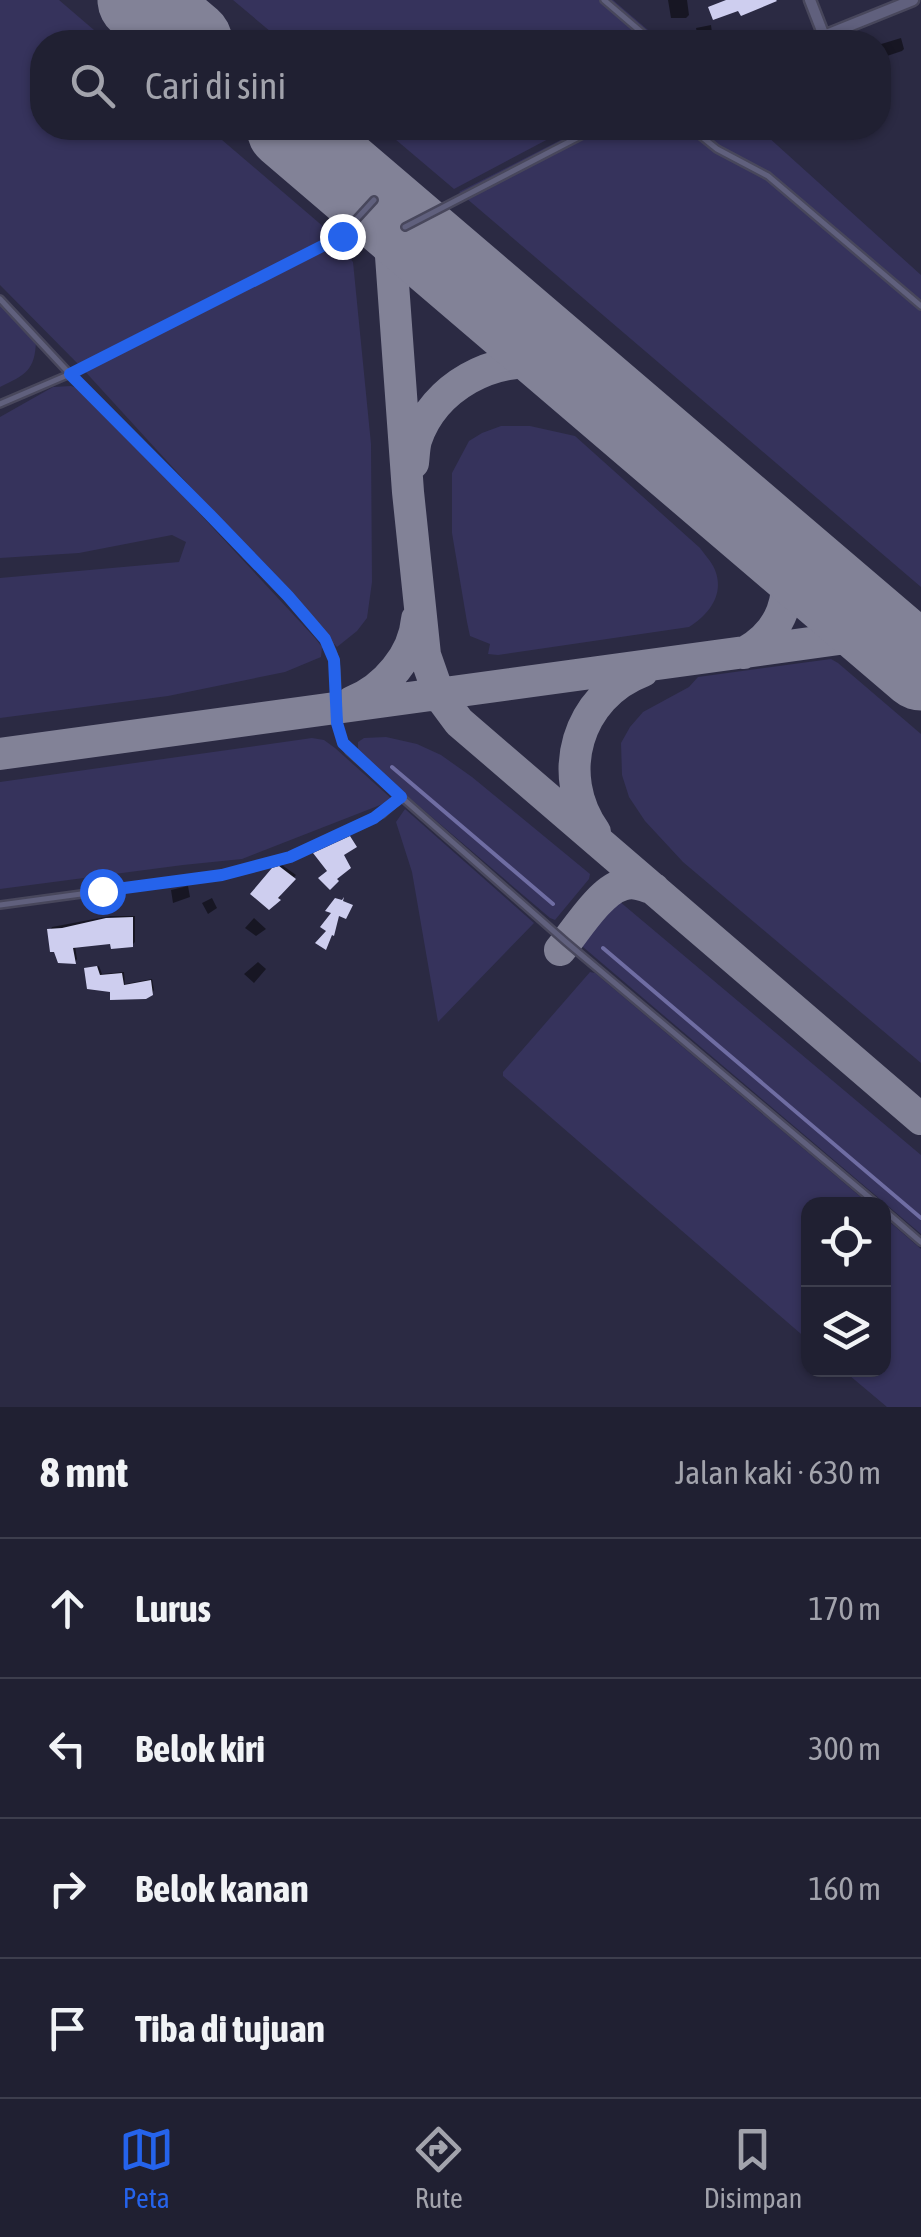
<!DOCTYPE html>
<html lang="id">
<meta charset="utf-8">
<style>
body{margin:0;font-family:"Asap Condensed",sans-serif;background:#28283a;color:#f1f3f6}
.controls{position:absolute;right:30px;bottom:30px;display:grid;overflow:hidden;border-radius:20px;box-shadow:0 2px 8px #0004}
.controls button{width:90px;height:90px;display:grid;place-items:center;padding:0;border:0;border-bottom:2px solid #3d3e4d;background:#202032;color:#f1f3f6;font:50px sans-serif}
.stop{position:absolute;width:30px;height:30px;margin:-22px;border:8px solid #2563eb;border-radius:50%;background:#fff}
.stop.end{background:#2563eb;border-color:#fff;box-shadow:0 2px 10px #0008}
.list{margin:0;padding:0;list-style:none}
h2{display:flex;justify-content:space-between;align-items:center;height:130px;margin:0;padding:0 40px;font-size:42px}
h2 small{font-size:32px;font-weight:400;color:#a2a3ac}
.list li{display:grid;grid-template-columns:65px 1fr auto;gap:30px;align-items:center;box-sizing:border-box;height:140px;padding:0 40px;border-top:2px solid #3d3e4d}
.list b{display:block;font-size:38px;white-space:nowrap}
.list em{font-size:32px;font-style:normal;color:#a2a3ac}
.icon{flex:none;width:55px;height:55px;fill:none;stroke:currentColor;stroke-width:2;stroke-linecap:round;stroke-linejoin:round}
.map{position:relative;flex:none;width:921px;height:1407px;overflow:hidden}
.search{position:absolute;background:#202032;box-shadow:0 2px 8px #0004;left:30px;right:30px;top:30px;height:110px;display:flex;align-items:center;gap:25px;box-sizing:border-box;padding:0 35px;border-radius:40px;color:#a2a3ac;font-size:38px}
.sheet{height:690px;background:#202032}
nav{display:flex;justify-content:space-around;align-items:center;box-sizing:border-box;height:140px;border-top:2px solid #3d3e4d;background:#202032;font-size:28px;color:#a2a3ac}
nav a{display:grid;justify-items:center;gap:5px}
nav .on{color:#2563eb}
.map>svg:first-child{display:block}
.green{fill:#36335c}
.shadow{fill:#0007}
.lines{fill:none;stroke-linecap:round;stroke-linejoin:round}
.stream{stroke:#6f6da3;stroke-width:4}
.taxiway{stroke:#828297;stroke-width:32}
.runway{stroke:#828297;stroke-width:85}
.building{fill:#ceceef}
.service-casing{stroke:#48475c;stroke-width:10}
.minor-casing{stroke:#48475c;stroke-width:15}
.service{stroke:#60607d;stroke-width:5}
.minor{stroke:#60607d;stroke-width:10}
.route{stroke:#2563eb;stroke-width:12}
</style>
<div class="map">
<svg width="921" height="1407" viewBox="0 0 921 1407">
<rect width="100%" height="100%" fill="#2b2a43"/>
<path class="green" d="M0 0H59L108 42H42V128H208L325 228 353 262 371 444 372 582 367 618 357 631 337 647 81 367 0 285Z
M233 0H613L662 42H283Z
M382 128H569L454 189Z
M584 128H758L921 275V587L459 192Z
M0 302 36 341C35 371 25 375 0 387Z
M71 386 86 391 315 638 322 647 321 657 285 672 168 696 0 718V578L179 562 186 542 172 535 79 553 0 558V417L53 387Z
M501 426H530L575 436 700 548C704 554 712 562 715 570 725 595 708 615 689 627L498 655 488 654 490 644 470 636 467 622 452 533V473L469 441 482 433Z
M831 659 838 663 921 734V1063L683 862 645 821 629 797 622 775 621 743 630 727 643 712 689 687 698 677Z
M386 737 417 744 441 755 472 777 590 874 589 879 555 920 550 918 358 754V742L364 738Z
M312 738 324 740 335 748 393 800 242 859 183 865 0 889V782Z
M405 809 534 923 438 1022 412 872 396 822Z
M619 901 921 1155V1234L583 947V937L612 904Z
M590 972 595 973 869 1204H808V1340L503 1076V1072Z
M884 1217 921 1249V1407H887L843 1370H884Z"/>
<path class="shadow" d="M668 0H687L689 15 686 18H671Z
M711 25 713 40 699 42 696 28Z
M901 38 904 49 902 51 878 59V45Z
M282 865 296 875 278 895 281 896 269 907 253 894 277 867Z
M188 886 190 897 173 903 171 890Z
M212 898 217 908 208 914 202 903Z
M110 916H135V942L132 945 113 942 75 946 77 959 75 962 50 930 52 927Z
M254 918 266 929 256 936 245 928Z
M258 962 266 969 254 983 244 974Z
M99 966 102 974 124 972 125 984 152 979 154 990 152 993 113 990 86 969Z"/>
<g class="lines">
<path class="stream" d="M392 767 553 904
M603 948 921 1218"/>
<path class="taxiway" d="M374 200 384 225 391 256 408 492 425 655 439 695 459 722 921 1119
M413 463C414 455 414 447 416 440 434 387 494 354 548 364 560 367 572 374 584 380
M744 653C785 630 790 598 788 554
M352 702C385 689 414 655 417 619
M0 754 839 639C869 637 877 638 904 653
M595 832C554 775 577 696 643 671
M560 950C575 932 600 891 622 885 633 881 643 885 654 889"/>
<path class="runway" d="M140 0 190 42
M289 128 921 668"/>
</g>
<path class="building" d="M726 0H776L777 1 741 16 738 11 713 20 708 7Z
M350 836 357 847 344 855 351 868 337 879 339 881 330 890 318 878 327 871 313 853Z
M279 866 296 879 278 898 281 900 269 910 250 894 272 868Z
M344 897 343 901 353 905 346 919 339 916 334 936 332 935 326 950 315 943 326 931 320 927 331 913 325 911 335 898 342 900Z
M133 917V947L111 949 110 944 73 948 76 964 58 963 54 952H50L47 929 62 928 106 918Z
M97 966 100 975 122 973 124 985 151 980 153 995 146 999 110 1000V992L87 989 84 968Z"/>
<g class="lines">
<g class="service-casing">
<path id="service" d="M604 0 653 42
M803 42 824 36
M691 128 717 149 768 176 921 306
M374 200 341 236 70 374C130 434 190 493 248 555 274 582 304 609 326 640 348 673 324 719 349 751L566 942 877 1204
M405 227 596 128
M0 299 70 374 0 404
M0 905 221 875 289 857 382 814 401 797
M884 1210 921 1242"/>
</g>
<g class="minor-casing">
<path id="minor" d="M810 0 824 36 913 0"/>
</g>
<use href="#service" class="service"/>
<use href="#minor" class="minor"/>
</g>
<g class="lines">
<path class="route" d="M102 891 222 875 290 857 374 818 401 797 343 743 337 723 334 660 325 639 288 596 210 515 70 374 342 236"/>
</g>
</svg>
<div class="controls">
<button><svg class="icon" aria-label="locate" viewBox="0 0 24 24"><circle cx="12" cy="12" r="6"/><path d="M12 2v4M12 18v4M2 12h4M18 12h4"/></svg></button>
<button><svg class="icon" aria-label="layers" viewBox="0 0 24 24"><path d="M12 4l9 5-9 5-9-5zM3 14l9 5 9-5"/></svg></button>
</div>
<div class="stop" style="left:102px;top:891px"></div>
<div class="stop end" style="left:342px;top:236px"></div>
<div class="search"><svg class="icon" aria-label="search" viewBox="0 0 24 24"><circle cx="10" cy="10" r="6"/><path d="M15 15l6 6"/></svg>Cari di sini</div>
</div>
<section class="sheet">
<h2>8 mnt<small>Jalan kaki · 630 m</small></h2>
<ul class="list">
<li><svg class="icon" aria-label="ahead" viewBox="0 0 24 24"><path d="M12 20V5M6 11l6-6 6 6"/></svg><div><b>Lurus</b></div><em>170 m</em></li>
<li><svg class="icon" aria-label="left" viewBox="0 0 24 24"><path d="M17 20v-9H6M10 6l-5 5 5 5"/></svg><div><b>Belok kiri</b></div><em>300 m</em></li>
<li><svg class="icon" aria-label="right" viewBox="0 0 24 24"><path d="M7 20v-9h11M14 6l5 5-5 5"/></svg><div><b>Belok kanan</b></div><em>160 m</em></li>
<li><svg class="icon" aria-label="arrive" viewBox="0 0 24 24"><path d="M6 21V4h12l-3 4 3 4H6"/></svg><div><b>Tiba di tujuan</b></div></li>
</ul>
</section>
<nav>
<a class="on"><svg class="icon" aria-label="map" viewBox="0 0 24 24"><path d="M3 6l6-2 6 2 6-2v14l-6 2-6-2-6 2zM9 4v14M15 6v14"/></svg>Peta</a>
<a><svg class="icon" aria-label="directions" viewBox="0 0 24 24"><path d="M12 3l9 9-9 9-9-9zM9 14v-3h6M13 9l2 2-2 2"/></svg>Rute</a>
<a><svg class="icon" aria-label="saved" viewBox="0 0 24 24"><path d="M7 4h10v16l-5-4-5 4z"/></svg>Disimpan</a>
</nav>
